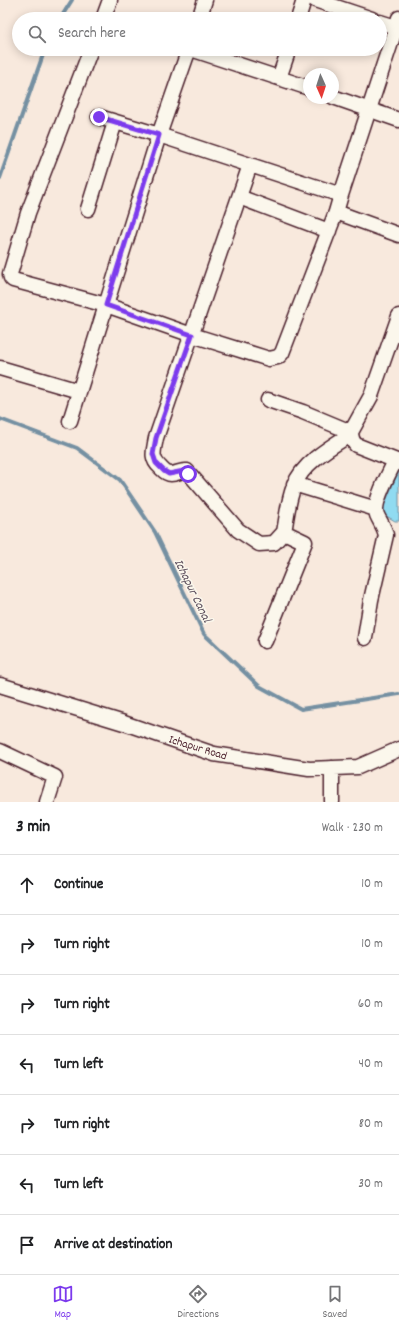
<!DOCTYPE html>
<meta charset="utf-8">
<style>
body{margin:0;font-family:Dekko,sans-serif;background:#f2f2f2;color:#202124}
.compass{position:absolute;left:303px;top:68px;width:36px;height:36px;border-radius:50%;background:#fff;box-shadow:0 2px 10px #0003;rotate:177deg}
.stop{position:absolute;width:12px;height:12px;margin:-9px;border:3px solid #7c3aed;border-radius:50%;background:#fff}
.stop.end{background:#7c3aed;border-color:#fff;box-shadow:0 1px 4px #0008}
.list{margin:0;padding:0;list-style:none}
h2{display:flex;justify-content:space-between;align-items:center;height:52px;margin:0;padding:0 16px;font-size:17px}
h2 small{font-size:13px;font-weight:400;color:#757577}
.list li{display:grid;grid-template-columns:26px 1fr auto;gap:12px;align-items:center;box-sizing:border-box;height:60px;padding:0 16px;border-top:1px solid #e0e0e0}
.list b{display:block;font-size:15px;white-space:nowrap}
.list em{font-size:13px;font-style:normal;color:#757577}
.icon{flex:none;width:22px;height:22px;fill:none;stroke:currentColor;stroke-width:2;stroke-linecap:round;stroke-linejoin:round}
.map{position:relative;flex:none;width:399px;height:802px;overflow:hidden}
.search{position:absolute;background:#fff;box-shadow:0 2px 10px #0003;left:12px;right:12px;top:12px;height:44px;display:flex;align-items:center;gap:10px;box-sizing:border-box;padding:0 14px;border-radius:22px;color:#757577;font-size:15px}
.sheet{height:472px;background:#fff}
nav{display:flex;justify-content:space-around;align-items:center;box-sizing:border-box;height:56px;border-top:1px solid #e0e0e0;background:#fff;font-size:11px;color:#757577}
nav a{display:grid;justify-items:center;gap:2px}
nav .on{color:#7c3aed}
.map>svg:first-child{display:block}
.water{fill:#90dbf1;stroke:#7490a2}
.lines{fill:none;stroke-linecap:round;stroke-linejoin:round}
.stream{stroke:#7490a2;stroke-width:4}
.minor-casing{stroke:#4a1f2b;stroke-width:17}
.minor{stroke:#fbf7ec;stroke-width:14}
.route{stroke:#7c3aed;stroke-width:5}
.labels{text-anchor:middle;stroke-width:3;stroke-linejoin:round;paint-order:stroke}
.street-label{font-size:12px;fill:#4a1f2b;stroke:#fbf7ec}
.water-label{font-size:13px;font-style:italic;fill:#5c4e5c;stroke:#fbf7ec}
</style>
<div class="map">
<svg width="399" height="802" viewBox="0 0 399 802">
<rect width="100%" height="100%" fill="#f8e9dd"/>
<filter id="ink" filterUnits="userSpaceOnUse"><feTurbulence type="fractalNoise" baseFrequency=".025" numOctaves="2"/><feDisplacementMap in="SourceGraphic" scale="8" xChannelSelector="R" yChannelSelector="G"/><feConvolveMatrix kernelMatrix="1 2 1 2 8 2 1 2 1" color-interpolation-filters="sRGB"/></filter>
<g filter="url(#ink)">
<path class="water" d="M399 470V521H395L381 513Z"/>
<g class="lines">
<path class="stream" d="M60 19 72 0
M0 178 45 49
M0 419 77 448 120 480 155 532 204 634 259 686 301 709 399 694"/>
<g class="minor-casing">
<path id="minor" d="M315 0 372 19
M103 19 110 0
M199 19 205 0
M298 19 304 0
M380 22 396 27
M91 49 28 213 10 274 11 278 13 280 106 305 192 335 269 359 278 357 282 353 336 212
M191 49 309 88
M279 78 289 49
M333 97 399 120
M99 117 159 135 341 195 336 212 399 235
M250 165 156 438C154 450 150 458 160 467 163 470 166 474 171 474 177 474 181 470 187 471L238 530 259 544 274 543 284 532 305 542 265 641
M341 195 399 18
M239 197 329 231
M88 209 115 122
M399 316 371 396 351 432C351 437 352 441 356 445L399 462
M0 368 79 391
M268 400 303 412 351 432
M70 421 159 135 189 49
M294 484 376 509
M284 532C287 516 288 501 294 486 302 463 332 446 351 434
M365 638 371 600 386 535C384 526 380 522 377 515 372 503 390 472 395 461
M0 685 124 723 214 754 309 769 358 767 399 749
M0 751 55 777 47 802
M332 768V802"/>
</g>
<use href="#minor" class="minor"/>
</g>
</g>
<g class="lines" filter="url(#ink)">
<path class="route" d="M99 117 159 135 106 305 192 335 156 438 153 454 156 463 164 471 169 474 184 471 188 474"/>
</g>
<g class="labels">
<g class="street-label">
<text transform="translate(198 747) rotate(17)" y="4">Ichapur Road</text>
</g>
<g class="water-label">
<text transform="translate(194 590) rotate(64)" y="5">Ichapur Canal</text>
</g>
</g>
</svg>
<svg class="compass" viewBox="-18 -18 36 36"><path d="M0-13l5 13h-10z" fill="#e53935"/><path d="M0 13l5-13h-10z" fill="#757577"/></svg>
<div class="stop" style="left:188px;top:474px"></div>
<div class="stop end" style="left:99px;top:117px"></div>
<div class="search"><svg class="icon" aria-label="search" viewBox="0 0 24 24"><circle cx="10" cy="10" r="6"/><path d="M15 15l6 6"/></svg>Search here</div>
</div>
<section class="sheet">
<h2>3 min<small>Walk · 230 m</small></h2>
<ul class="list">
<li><svg class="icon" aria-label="ahead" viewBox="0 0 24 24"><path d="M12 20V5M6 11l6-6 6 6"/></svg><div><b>Continue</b></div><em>10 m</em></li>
<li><svg class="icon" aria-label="right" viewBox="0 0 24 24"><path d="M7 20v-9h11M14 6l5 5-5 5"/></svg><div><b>Turn right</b></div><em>10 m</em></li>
<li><svg class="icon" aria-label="right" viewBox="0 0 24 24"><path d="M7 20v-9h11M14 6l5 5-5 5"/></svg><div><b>Turn right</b></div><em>60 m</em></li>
<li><svg class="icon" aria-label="left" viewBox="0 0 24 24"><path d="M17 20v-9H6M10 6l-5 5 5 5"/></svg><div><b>Turn left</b></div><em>40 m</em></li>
<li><svg class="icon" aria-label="right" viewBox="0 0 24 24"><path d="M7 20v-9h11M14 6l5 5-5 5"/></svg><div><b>Turn right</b></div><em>80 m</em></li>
<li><svg class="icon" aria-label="left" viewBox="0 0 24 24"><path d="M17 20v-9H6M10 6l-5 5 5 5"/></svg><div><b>Turn left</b></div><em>30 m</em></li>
<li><svg class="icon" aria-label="arrive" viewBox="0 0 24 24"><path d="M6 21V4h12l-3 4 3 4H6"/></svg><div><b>Arrive at destination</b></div></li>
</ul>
</section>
<nav>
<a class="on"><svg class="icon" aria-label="map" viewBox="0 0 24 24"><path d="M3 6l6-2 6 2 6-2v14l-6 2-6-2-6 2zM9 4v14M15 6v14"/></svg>Map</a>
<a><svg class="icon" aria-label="directions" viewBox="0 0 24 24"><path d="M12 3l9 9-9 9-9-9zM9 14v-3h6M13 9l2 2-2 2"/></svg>Directions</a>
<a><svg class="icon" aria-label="saved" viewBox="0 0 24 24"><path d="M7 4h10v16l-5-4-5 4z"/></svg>Saved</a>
</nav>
